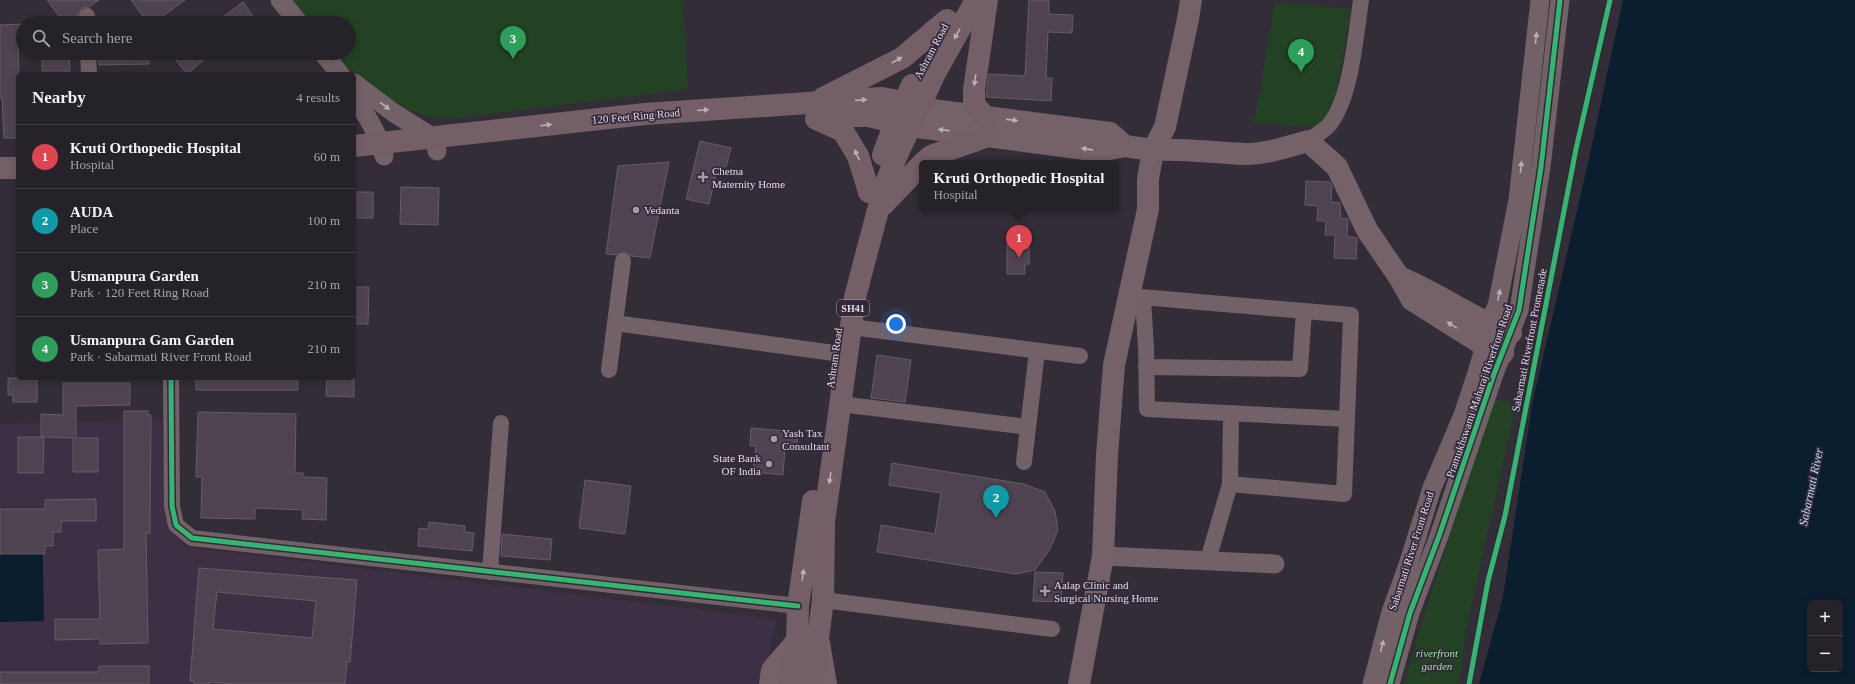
<!DOCTYPE html>
<meta charset="utf-8">
<style>
body{margin:0;font-family:"Times New Roman",serif;background:#322f35;color:#f1f3f6}
.controls{position:absolute;right:12px;bottom:12px;display:grid;overflow:hidden;border-radius:6px;box-shadow:0 2px 10px #0003}
.controls button{width:36px;height:36px;display:grid;place-items:center;padding:0;border:0;border-bottom:1px solid #423f46;background:#262229;color:#f1f3f6;font:20px sans-serif}
.you{position:absolute;left:896px;top:324px;width:14px;height:14px;margin:-10px;border:3px solid #fff;border-radius:50%;background:#1a73e8;box-shadow:0 0 0 6px #1a73e833}
.badge{display:grid;place-items:center;width:26px;height:26px;border-radius:50%;background:#a39da7;color:#fff;font-size:13px;font-weight:700}
.pin{position:absolute;translate:-50% -33px;filter:drop-shadow(0 1px 2px #0008)}
.pin::after{content:'';position:absolute;top:21px;width:14px;height:12px;background:inherit;clip-path:polygon(0 0,100% 0,50% 100%)}
.popup{position:absolute;left:919px;top:160px;width:200px;height:52px;box-sizing:border-box;display:grid;place-content:center;border-radius:6px;background:#262229;filter:drop-shadow(0 1px 3px #0005);font-size:13px;white-space:nowrap;color:#a4a4a8}
.popup b{font-size:15px;color:#f1f3f6}
.popup::after{content:'';position:absolute;left:50%;top:100%;margin-left:-8px;border:8px solid transparent;border-top-color:#262229}
.list{margin:0;padding:0;list-style:none}
h2{display:flex;justify-content:space-between;align-items:center;height:52px;margin:0;padding:0 16px;font-size:17px}
h2 small{font-size:13px;font-weight:400;color:#a4a4a8}
.list li{display:grid;grid-template-columns:26px 1fr auto;gap:12px;align-items:center;box-sizing:border-box;height:64px;padding:0 16px;border-top:1px solid #423f46}
.list b{display:block;font-size:15px;white-space:nowrap}
.list p{margin:0;font-size:13px;white-space:nowrap;color:#a4a4a8}
.list em{font-size:13px;font-style:normal;color:#a4a4a8}
.icon{flex:none;width:22px;height:22px;fill:none;stroke:currentColor;stroke-width:2;stroke-linecap:round;stroke-linejoin:round}
.map{position:relative;flex:none;width:1855px;height:684px;overflow:hidden}
.search{position:absolute;background:#262229;box-shadow:0 2px 10px #0003;left:16px;top:16px;width:340px;height:44px;display:flex;align-items:center;gap:10px;box-sizing:border-box;padding:0 14px;border-radius:22px;color:#a4a4a8;font-size:15px}
.panel{position:absolute;background:#262229;box-shadow:0 2px 10px #0003;left:16px;top:72px;width:340px;height:308px;border-radius:6px}
.map>svg:first-child{display:block}
.built{fill:#3d3045}
.green{fill:#224223}
.water{fill:#0a1e2f;fill-rule:evenodd}
.building{fill:#504351;stroke:#635d64;fill-rule:evenodd}
.lines{fill:none;stroke-linecap:round;stroke-linejoin:round}
.minor{stroke:#726166;stroke-width:16}
.tertiary{stroke:#726166;stroke-width:19}
.secondary{stroke:#756269;stroke-width:22}
.primary{stroke:#745f67;stroke-width:22}
.cycleway-casing{stroke:#34293b;stroke-width:8}
.cycleway{stroke:#33b770;stroke-width:5}
.oneway{fill:#baaeb8}
.oneway2{fill:#baafb8}
.oneway3{fill:#bbafb9}
.poi-dot{fill:#a39da7;stroke:#34293b;stroke-width:1.5}
.labels{text-anchor:middle;stroke-width:3.5;stroke-linejoin:round;paint-order:stroke}
.shield{fill:#34293b;stroke:#aca4b1;stroke-width:1}
.shield-label{font-size:10px;font-weight:bold;fill:#e0d9e4}
.street-label{font-size:11px;fill:#e0d9e4;stroke:#34293b}
.poi-label{font-size:11px;fill:#e0d9e4;stroke:#34293b;text-anchor:start}
.park-label{font-size:11px;font-style:italic;fill:#95e995;stroke:#34293b}
.water-label{font-size:12px;font-style:italic;fill:#bbdffd;stroke:#34293b}
</style>
<div class="map">
<svg width="1855" height="684" viewBox="0 0 1855 684">
<rect width="100%" height="100%" fill="#332d37"/>
<path class="built" d="M161 420 167 524 176 537 187 547 776 619 765 684H0V424Z"/>
<path class="green" d="M292 0H683L688 89 448 119 431 117 412 111 400 105 345 66 335 53H349V23H311Z
M1275 2 1351 9 1333 110 1318 127 1254 123Z
M1493 399 1516 404 1466 630 1459 684H1404L1426 608Z"/>
<path class="water" d="M1623 0H1855V684H1479L1503 597 1532 405 1588 163ZM1810 603H1840V669H1810Z
M42 517 44 621 0 622V518Z"/>
<path class="building" d="M47 0H99L89 7 82 8 78 15 73 19V23H64Z
M131 0H185L154 23H148Z
M1029 0H1049V14L1073 15 1072 33 1048 32 1046 78H1052L1051 101 986 97 989 74 1025 76Z
M243 2 258 23H215Z
M23 24V42H18L19 74H18V138H4L2 98H0V25Z
M42 53H69L70 71H42Z
M99 53H148L149 64 99 65Z
M170 53H212L187 74Z
M700 141 731 148 726 167 718 166 709 204 686 199Z
M669 162 650 258 631 256 624 252 616 255 606 254 618 166Z
M1306 181 1330 182 1332 186 1331 202 1340 203 1341 218 1348 219 1347 236 1357 238 1356 259 1334 258 1335 235H1325L1326 221H1317L1318 206 1305 205Z
M401 187 439 188 438 225 400 224Z
M354 192H373V218H354Z
M1007 244H1029V264H1025V274H1007Z
M354 287H369L368 324H354Z
M877 355 911 360 905 402 871 398Z
M8 378H37V402H13V395H8Z
M196 378H298V390H196Z
M327 378H354V397L326 396Z
M63 383H130V405L76 406V438H98V472H73V438L41 437V414L63 415Z
M124 411H148V415H151L150 533H146L148 643 100 644V639L55 640V619H100L98 550 124 549Z
M198 412 296 414 295 473H303V477L327 478 326 520 302 519 303 510 255 508V519L201 518 202 477H196Z
M751 428 798 432 797 448 785 447 783 475 753 472 756 446H750Z
M18 437H44L43 473H18Z
M892 463 1024 484 1045 492 1055 511 1058 530 1050 549 1035 570 1016 574 877 552 881 525 935 534 941 493 889 485Z
M585 480 631 486 625 534 579 528Z
M96 499V521H61V532H53V546H45V554H0V509H45V500Z
M429 522 465 526 464 532 474 533 472 551 418 546 419 528 428 529Z
M502 534 552 539 550 560 501 556Z
M199 568 357 580 350 662H347L345 684H235L210 682 209 684H194V681H190ZM217 592 316 601 312 638 213 629Z
M1035 572 1063 573 1061 602 1033 601Z
M99 666H149V684H0V672H99Z"/>
<g class="lines">
<path class="minor" d="M87 16V23
M88 53 89 74
M1308 141C1314 136 1322 132 1327 127 1351 103 1356 33 1361 0
M1130 296 1351 315 1347 419 1147 409 1146 347 1143 298
M615 323 834 353
M851 327 1080 356
M1146 367 1300 369 1304 311
M609 370 623 261
M171 378 172 506 176 525 192 538 798 606
M840 404 1028 427
M1231 414 1230 484 1344 494 1347 419
M1024 462 1037 351
M1208 560 1230 484
M490 572 501 423
M823 600 1052 629"/>
<path class="tertiary" d="M280 0 299 23
M323 53 340 74
M354 83 394 113 434 138 437 151
M354 96C366 115 379 134 384 156
M1103 556 1275 564
M1372 684 1391 612 1408 565 1432 488 1463 415 1476 376 1485 346 1488 324 1497 306 1518 200 1540 0
M1390 684 1410 613 1439 536 1494 374 1519 310 1541 167 1560 0"/>
<path class="secondary" d="M917 108 1110 133 1125 146
M910 126 1100 151 1125 146 1153 150 1148 179V209L1114 365 1107 455 1103 556 1079 684
M1153 150C1184 148 1214 153 1245 154 1266 154 1287 147 1308 141L1337 167 1367 230 1399 277
M1153 150 1165 127 1188 19 1191 0
M1503 353 1485 346 1412 300 1399 277C1438 293 1471 318 1511 333
M819 643 826 684
M770 684 772 670 797 641"/>
<path class="primary" d="M823 98 902 58 947 20
M817 116H869L909 126
M985 117 974 104V90L987 0
M816 119 843 131 858 156 869 192
M354 146 645 114 882 98 904 102 917 108
M883 155 895 122 912 85
M923 163 931 156 988 136
M0 168H18
M883 205 922 164
M790 684 797 641 798 606 813 501
M812 684 823 600 824 522 855 297 883 191 896 157 934 75 976 0"/>
<g class="cycleway-casing">
<path id="cycleway" d="M171 378 172 506 176 525 192 538 798 606
M1390 684 1410 613 1439 536 1494 374 1519 310 1541 167 1560 0
M1469 684 1488 581 1505 516 1576 149 1610 0"/>
</g>
<use href="#cycleway" class="cycleway"/>
</g>
<defs><path id="oneway-solid" d="M-6-.8H1V-3.2L6.5 0L1 3.2V.8H-6Z"/></defs>
<g class="oneway">
<use href="#oneway-solid" transform="translate(957 34) rotate(119)"/>
<use href="#oneway-solid" transform="translate(897 60) rotate(-30)"/>
<use href="#oneway-solid" transform="translate(975 80) rotate(98)"/>
<use href="#oneway-solid" transform="translate(861 100) rotate(-4)"/>
<use href="#oneway-solid" transform="translate(703 110) rotate(-4)"/>
<use href="#oneway-solid" transform="translate(546 125) rotate(-7)"/>
<use href="#oneway-solid" transform="translate(857 155) rotate(-115)"/>
<use href="#oneway-solid" transform="translate(830 478) rotate(98)"/>
<use href="#oneway-solid" transform="translate(803 575) rotate(-82)"/>
</g>
<g class="oneway2">
<use href="#oneway-solid" transform="translate(1536 38) rotate(-84)"/>
<use href="#oneway-solid" transform="translate(385 106) rotate(37)"/>
<use href="#oneway-solid" transform="translate(1521 167) rotate(-84)"/>
<use href="#oneway-solid" transform="translate(1499 295) rotate(-79)"/>
<use href="#oneway-solid" transform="translate(1382 646) rotate(-75)"/>
</g>
<g class="oneway3">
<use href="#oneway-solid" transform="translate(1012 120) rotate(7)"/>
<use href="#oneway-solid" transform="translate(944 130) rotate(-173)"/>
<use href="#oneway-solid" transform="translate(1087 149) rotate(-172)"/>
<use href="#oneway-solid" transform="translate(1452 325) rotate(-148)"/>
</g>
<g class="poi-dot">
<path d="M701 171h4v4h4v4h-4v4h-4v-4h-4v-4h4z"/>
<circle cx="636" cy="210" r="4"/>
<circle cx="774" cy="439" r="4"/>
<circle cx="769" cy="464" r="4"/>
<path d="M1043 585h4v4h4v4h-4v4h-4v-4h-4v-4h4z"/>
</g>
<g class="labels">
<rect class="shield" x="837" y="300" width="32" height="16" rx="3"/>
<g class="shield-label">
<text x="853" y="312">SH41</text>
</g>
<g class="street-label">
<text transform="translate(931 51) rotate(-62)" y="4">Ashram Road</text>
<text transform="translate(636 116) rotate(-5)" y="4">120 Feet Ring Road</text>
<text transform="translate(1529 340) rotate(-79)" y="4">Sabarmati Riverfront Promenade</text>
<text transform="translate(834 358) rotate(-82)" y="4">Ashram Road</text>
<text transform="translate(1479 391) rotate(-71)" y="4">Pramukhswami Maharaj Riverfront Road</text>
<text transform="translate(1411 551) rotate(-72)" y="4">Sabarmati River Front Road</text>
</g>
<g class="poi-label">
<text x="712" y="175">Chetna<tspan x="712" dy="13">Maternity Home</tspan></text>
<text x="644" y="214">Vedanta</text>
<text x="782" y="437">Yash Tax<tspan x="782" dy="13">Consultant</tspan></text>
<text x="761" y="462" text-anchor="end">State Bank<tspan x="761" dy="13">OF India</tspan></text>
<text x="1054" y="589">Aalap Clinic and<tspan x="1054" dy="13">Surgical Nursing Home</tspan></text>
</g>
<g class="park-label">
<text x="1437" y="657">riverfront<tspan x="1437" dy="13">garden</tspan></text>
</g>
<g class="water-label">
<text transform="translate(1811 487) rotate(-78)" y="4">Sabarmati River</text>
</g>
</g>
</svg>
<div class="controls">
<button>+</button>
<button>−</button>
</div>
<div class="you"></div>
<div class="pin badge" style="left:1019px;top:258px;background:#e0444e">1</div>
<div class="popup"><b>Kruti Orthopedic Hospital</b>Hospital</div>
<div class="pin badge" style="left:996px;top:518px;background:#0f9aa8">2</div>
<div class="pin badge" style="left:513px;top:59px;background:#2e9e5b">3</div>
<div class="pin badge" style="left:1301px;top:72px;background:#2e9e5b">4</div>
<div class="search"><svg class="icon" aria-label="search" viewBox="0 0 24 24"><circle cx="10" cy="10" r="6"/><path d="M15 15l6 6"/></svg>Search here</div>
<section class="panel">
<h2>Nearby<small>4 results</small></h2>
<ul class="list">
<li><span class="badge" style="background:#e0444e">1</span><div><b>Kruti Orthopedic Hospital</b><p>Hospital</p></div><em>60 m</em></li>
<li><span class="badge" style="background:#0f9aa8">2</span><div><b>AUDA</b><p>Place</p></div><em>100 m</em></li>
<li><span class="badge" style="background:#2e9e5b">3</span><div><b>Usmanpura Garden</b><p>Park · 120 Feet Ring Road</p></div><em>210 m</em></li>
<li><span class="badge" style="background:#2e9e5b">4</span><div><b>Usmanpura Gam Garden</b><p>Park · Sabarmati River Front Road</p></div><em>210 m</em></li>
</ul>
</section>
</div>
